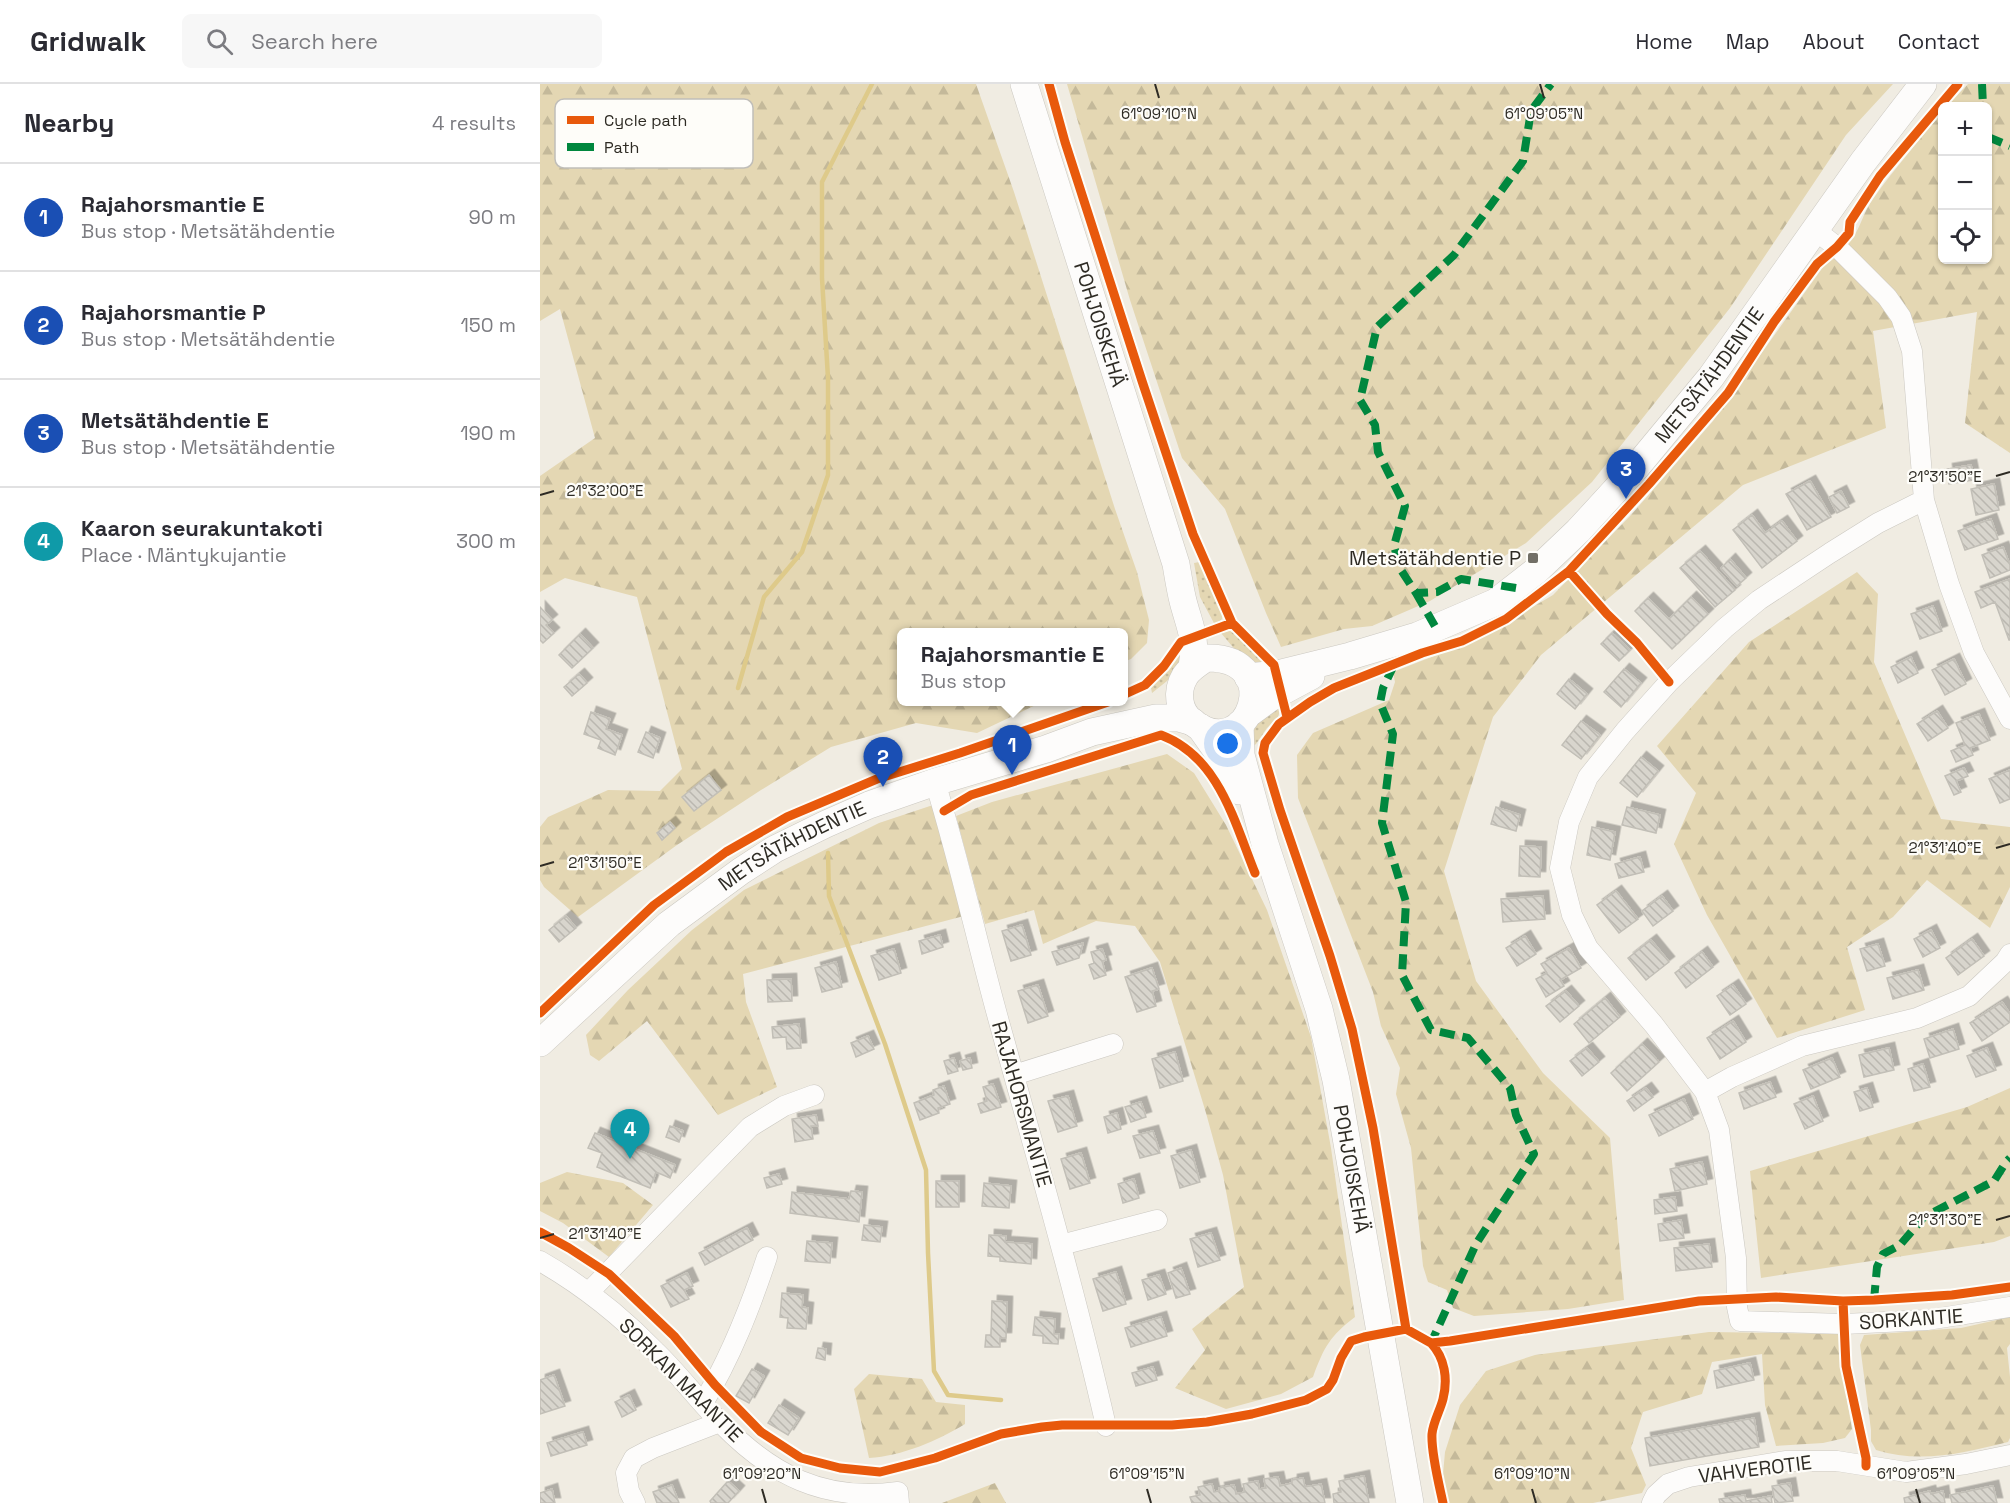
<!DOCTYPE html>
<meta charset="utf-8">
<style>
body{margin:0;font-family:"Space Grotesk",sans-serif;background:#f7f7f7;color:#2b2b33}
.controls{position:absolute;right:18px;top:18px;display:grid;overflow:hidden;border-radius:9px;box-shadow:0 2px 4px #0004}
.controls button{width:54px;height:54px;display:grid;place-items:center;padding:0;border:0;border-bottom:2px solid #e1e1e2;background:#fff;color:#2b2b33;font:30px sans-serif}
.you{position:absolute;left:688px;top:660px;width:21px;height:21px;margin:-15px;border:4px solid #fff;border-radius:50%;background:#1a73e8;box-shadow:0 0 0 9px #1a73e833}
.badge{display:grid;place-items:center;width:39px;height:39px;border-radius:50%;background:#1a73e8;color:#fff;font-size:20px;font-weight:700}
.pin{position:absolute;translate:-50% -50px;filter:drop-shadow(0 2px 3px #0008)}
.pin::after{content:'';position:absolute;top:32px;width:21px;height:18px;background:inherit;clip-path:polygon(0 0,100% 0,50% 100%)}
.popup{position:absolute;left:357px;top:544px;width:231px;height:78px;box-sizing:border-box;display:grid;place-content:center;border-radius:9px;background:#fff;filter:drop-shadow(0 2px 4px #0005);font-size:20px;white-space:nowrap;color:#7c7c81}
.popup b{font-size:22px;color:#2b2b33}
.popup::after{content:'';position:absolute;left:50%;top:100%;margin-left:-12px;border:12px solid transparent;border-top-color:#fff}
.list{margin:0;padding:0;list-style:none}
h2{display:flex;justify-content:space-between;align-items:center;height:78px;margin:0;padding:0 24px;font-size:26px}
h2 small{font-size:20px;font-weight:400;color:#7c7c81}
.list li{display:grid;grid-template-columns:39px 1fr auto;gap:18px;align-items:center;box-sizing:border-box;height:108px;padding:0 24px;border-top:2px solid #e1e1e2}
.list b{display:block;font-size:22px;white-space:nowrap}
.list p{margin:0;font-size:20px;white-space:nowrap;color:#7c7c81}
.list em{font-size:20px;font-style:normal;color:#7c7c81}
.icon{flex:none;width:33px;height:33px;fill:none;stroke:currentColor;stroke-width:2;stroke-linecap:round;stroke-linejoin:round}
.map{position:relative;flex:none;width:1470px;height:1419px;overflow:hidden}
header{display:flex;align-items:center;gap:36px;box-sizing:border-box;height:84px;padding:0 30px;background:#fff;border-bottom:2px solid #e1e1e2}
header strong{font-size:28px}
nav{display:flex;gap:33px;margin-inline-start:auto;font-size:21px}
.search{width:420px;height:54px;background:#f7f7f7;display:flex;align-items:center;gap:15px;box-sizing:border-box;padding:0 21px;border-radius:9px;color:#7c7c81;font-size:22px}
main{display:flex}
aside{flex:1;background:#fff}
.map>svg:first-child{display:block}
.grass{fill:url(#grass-dots)}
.forest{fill:url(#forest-firs)}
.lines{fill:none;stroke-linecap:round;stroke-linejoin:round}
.stream{stroke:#deca8a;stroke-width:4.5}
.building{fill:url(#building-back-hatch);stroke:#c2bfb7;stroke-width:1.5;filter:url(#shadow)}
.minor-casing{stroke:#cbc8c1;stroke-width:21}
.secondary-casing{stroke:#cbc8c1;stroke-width:28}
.minor{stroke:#fdfcfb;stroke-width:20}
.secondary{stroke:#fdfcfb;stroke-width:27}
.quiet{stroke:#00873e;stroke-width:8;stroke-dasharray:15 8;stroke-linecap:butt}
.cycleway-casing{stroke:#fefdf9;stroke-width:13}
.cycleway{stroke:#e8590c;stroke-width:9}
.ticks{fill:none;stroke:#2e2b24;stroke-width:2}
.poi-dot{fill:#726f66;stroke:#fefdf9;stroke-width:2}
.labels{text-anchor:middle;stroke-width:4.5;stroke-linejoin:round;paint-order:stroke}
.street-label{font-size:20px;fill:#2e2b24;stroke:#fefdf9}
.poi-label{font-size:20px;fill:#2e2b24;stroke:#fefdf9;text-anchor:end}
.key{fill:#fefdf9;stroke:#c0beb9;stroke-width:1.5}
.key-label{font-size:16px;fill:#2e2b24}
.ticks-label{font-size:15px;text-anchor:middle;fill:#2e2b24;stroke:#fefdf9;stroke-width:4.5;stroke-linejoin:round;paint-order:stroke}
</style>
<header>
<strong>Gridwalk</strong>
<div class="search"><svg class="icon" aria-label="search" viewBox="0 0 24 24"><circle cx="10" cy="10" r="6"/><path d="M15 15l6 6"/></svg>Search here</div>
<nav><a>Home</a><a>Map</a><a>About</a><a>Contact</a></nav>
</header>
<main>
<aside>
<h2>Nearby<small>4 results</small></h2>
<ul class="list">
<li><span class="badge" style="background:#1a4fb4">1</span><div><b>Rajahorsmantie E</b><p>Bus stop · Metsätähdentie</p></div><em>90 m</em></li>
<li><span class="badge" style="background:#1a4fb4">2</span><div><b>Rajahorsmantie P</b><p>Bus stop · Metsätähdentie</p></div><em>150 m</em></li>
<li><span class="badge" style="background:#1a4fb4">3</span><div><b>Metsätähdentie E</b><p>Bus stop · Metsätähdentie</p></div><em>190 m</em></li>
<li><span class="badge" style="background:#0f9aa8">4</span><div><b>Kaaron seurakuntakoti</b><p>Place · Mäntykujantie</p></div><em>300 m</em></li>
</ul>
</aside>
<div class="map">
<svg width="1470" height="1419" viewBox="0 0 1470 1419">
<defs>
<pattern id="grass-dots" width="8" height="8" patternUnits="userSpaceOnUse" patternTransform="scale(1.5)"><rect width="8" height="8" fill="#e4d7b3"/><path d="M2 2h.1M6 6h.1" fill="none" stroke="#c4b99a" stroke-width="1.8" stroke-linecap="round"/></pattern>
<pattern id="forest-firs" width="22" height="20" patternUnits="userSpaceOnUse" patternTransform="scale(1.5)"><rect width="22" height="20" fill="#e4d7b3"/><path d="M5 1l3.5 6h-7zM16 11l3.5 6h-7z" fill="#c4b99a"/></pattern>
<pattern id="building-back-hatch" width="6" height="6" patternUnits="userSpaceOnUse" patternTransform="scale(1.5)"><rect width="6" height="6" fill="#d8d5cd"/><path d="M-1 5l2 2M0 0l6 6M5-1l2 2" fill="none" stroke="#bab7b0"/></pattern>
<filter id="shadow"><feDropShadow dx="5.5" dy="-5.5" stdDeviation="0" flood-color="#0004"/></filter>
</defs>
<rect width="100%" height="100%" fill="#f0ece2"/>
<path class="grass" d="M660 478 683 530 682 535 675 541 660 513 654 479Z
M690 547 696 550 729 581 722 584 697 568 681 549Z
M644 561V577L627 597 612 609 611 604 632 581Z
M740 617 741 624 738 633 727 644 716 660 712 663 708 651 715 641Z"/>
<path class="forest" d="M0 0H436L474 108 575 425 597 488 609 536 607 559 591 575 583 578V548H361V618H502L437 649 376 639 291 663 221 706 137 761 38 833 4 803 0 796V743L8 733 68 706 120 707 142 685 97 513 25 494 0 508V392L55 354 20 225 0 237Z
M527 0H1353L1306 51 1190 224 1052 398 986 459 890 517 832 542 804 545 741 563 726 529 685 425 642 374 590 216Z
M1428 0H1470V369L1425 339 1437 228 1333 247 1346 344 1203 401 1001 571 953 633 904 787 936 897 1003 989 1070 1054 1084 1216 1028 1225 934 1232 913 1224 907 1206 888 1198 883 1182 871 1064 856 1010 860 984 841 942 833 908 758 714 757 671 773 649 849 616 855 598 853 588 940 554 1013 511 1091 431 1173 337 1293 169C1322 154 1317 138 1333 115 1354 85 1379 57 1402 28V176H1448V22H1407Z
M1317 488 1338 510 1334 578 1401 735 1470 743V803L1450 844 1387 796 1353 833 1307 863 1325 926 1237 954 1167 831 1134 760 1156 709 1117 662 1209 558Z
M627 670 654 689 686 741 727 826 771 953 791 1064 815 1233C790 1252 784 1263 773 1293L741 1310 686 1325 635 1304 665 1266 652 1245 704 1203 683 1091 666 1029 620 878 595 842 556 837 503 860 494 826 445 840 416 732 452 718Z
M393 721 424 832 203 890 206 918 237 1003 178 1031 107 937 59 977 50 971 46 951 88 906 152 846 204 806 339 739Z
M1470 1004V1152L1454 1158 1221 1194 1210 1087 1427 1023Z
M27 1088 83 1099 113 1121 69 1173 23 1139 0 1127V1099Z
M1470 1233V1260L1467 1264 1470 1293V1354L1468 1358C1424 1369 1380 1380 1336 1366L1331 1357V1346L1320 1261 1324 1251 1421 1244Z
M1169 1248 1301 1250 1300 1276 1312 1345 1305 1354 1283 1359 1236 1362 1225 1321 1222 1270 1172 1278 1162 1310 1103 1328 1091 1364 1106 1401 1102 1409 1053 1419H906L903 1390 905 1368 920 1321 946 1287 995 1271Z
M329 1290 382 1295 396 1318 425 1321V1340C397 1357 362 1372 329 1374L314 1305Z
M455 1399 466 1419H402Z"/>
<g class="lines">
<path class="stream" d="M198 604 224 513 262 468 288 391V294L282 194V98L332 0
M288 769 289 812 345 960 386 1086 388 1169 394 1287 408 1311 461 1316"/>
</g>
<path class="building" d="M1431 381 1434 396 1409 400 1407 385Z
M1270 397 1291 433 1267 446 1246 410Z
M1454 400 1459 426 1436 431 1431 405Z
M1301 407 1309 423 1297 429 1289 413Z
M1212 431 1225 449 1242 437 1257 457 1222 484 1193 446Z
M1451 435 1458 455 1425 466 1418 447Z
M1463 463 1470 481V486L1450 494 1442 471Z
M1160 467 1195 506 1175 523 1140 484Z
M1190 475 1206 494 1197 502 1181 484Z
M1470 495V556H1469L1455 518 1441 524 1435 508Z
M1151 513 1168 530 1132 565 1095 527 1108 514 1129 535Z
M1393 522 1402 547 1380 555 1371 530Z
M0 523 12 536 6 541 14 549 3 559 0 556Z
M1072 549 1090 566 1079 577 1061 560Z
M40 550 53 564 32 584 19 571Z
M1371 573 1378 589 1358 599 1351 583Z
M1414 575 1426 600 1405 611 1392 586Z
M1084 585 1101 599 1081 623 1064 608Z
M39 590 47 599 32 612 24 603Z
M1029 595 1047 610 1035 625 1017 610Z
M1397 627 1408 644 1388 657 1377 640Z
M51 628 70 635 66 645 82 651 75 671 58 664 61 656 44 650Z
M1439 630 1450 656 1430 664 1433 671 1416 678 1411 667 1425 661 1416 639Z
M1041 637 1060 651 1041 675 1022 661Z
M106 648 120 654 113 674 98 668Z
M1101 673 1118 687 1097 713 1080 699Z
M1424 684 1428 692 1416 697 1421 708 1414 711 1405 692Z
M1470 686V715L1460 719 1449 695Z
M169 691 181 706 154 727 142 713Z
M956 723 980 731 976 747 951 740Z
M1087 723 1120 731 1116 749 1082 741Z
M130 738 135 744 122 756 117 749Z
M1052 743 1075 748 1070 776 1047 771Z
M980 762 1001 763 1000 793 979 792Z
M1100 773 1104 788 1079 794 1075 780Z
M1076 807 1098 835 1079 849 1057 821Z
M1003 812 1005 835 963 838 961 815Z
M1122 812 1133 827 1113 842 1102 827Z
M26 832 36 844 19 858 9 846Z
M482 841 491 871 471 877 462 847Z
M1391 846 1400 864 1383 873 1374 855Z
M400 851 403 863 382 870 379 857Z
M985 852 996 870 977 882 966 864Z
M1432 855 1444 872 1418 891 1406 874Z
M1111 856 1129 878 1106 896 1088 874Z
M543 859 539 874 517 881 512 868Z
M1338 860 1345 882 1327 887 1320 865Z
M1029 864 1041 884 1020 896 1024 902 1006 913 996 895 1007 889 1001 880Z
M354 865 361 889 339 896 331 872Z
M562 865 566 876 562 877 566 891 554 895 549 881 554 879 551 868Z
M1162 868 1173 883 1146 904 1135 889Z
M296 878 302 903 282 908 275 884Z
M612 884 619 905 612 907 616 922 597 928 585 893Z
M1378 886 1384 906 1353 915 1347 894Z
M251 895 252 917 228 918 227 896Z
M498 901 508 932 488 939 478 907Z
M1193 901 1206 920 1190 931 1177 912Z
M1026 907 1039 922 1020 938 1006 922Z
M1065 914 1080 933 1049 959 1034 940Z
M1462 918 1470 930V938L1442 957 1430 939Z
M1193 937 1206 958 1180 975 1167 954Z
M259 940 261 964 247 965 246 953 233 954 232 943Z
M1413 945 1419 965 1390 974 1384 955Z
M328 952 334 965 316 973 311 959Z
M1102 960 1119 978 1087 1007 1071 989Z
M1047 964 1059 978 1042 992 1030 977Z
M1349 964 1354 986 1324 993 1319 971Z
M1447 964 1456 986 1436 993 1427 972Z
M635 968 643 997 620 1004 612 975Z
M414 974 418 987 408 990 404 977Z
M430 974 432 984 423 986 420 977Z
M1292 974 1300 993 1271 1005 1263 986Z
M1383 980 1390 1003 1374 1007 1368 985Z
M1230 998 1236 1013 1204 1025 1199 1009Z
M453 1000 461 1023 441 1029 438 1020 447 1017 443 1003Z
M404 1002 410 1020 398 1024 399 1029 380 1036 374 1019 394 1011 393 1006Z
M1106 1004 1113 1013 1094 1027 1087 1017Z
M1327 1004 1333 1023 1320 1027 1314 1008Z
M528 1012 537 1042 518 1048 508 1017Z
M1273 1012 1283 1037 1265 1045 1254 1020Z
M1144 1015 1153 1035 1119 1052 1109 1031Z
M601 1018 606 1033 591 1038 585 1023Z
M577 1029 581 1045 568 1049 564 1033Z
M276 1031 278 1042H271L273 1055 255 1058 252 1035Z
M130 1042 143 1047 139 1058 126 1053Z
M613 1047 620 1069 600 1074 593 1052Z
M55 1049 135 1081 130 1094 116 1088 110 1104 57 1083 62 1069 48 1064Z
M651 1066 660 1098 640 1104 631 1072Z
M541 1069 550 1099 530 1105 521 1075Z
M1162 1078 1167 1100 1135 1107 1130 1085Z
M239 1090 242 1100 227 1104 224 1094Z
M594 1095 599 1114 583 1119 578 1100Z
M396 1097H419V1123H396Z
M444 1099 471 1102 469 1124 442 1122Z
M311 1107 322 1108 319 1138 250 1129 252 1108 309 1115Z
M1135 1113 1137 1127 1115 1130 1114 1116Z
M1141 1136 1144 1154 1120 1157 1118 1140Z
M324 1141 342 1143 340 1158 322 1156Z
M207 1144 213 1156 165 1181 159 1169Z
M671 1149 680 1176 658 1183 650 1155Z
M449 1151 466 1152 465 1158 492 1160 491 1180 460 1177V1173L448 1172Z
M267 1157 292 1159 290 1179 265 1177Z
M1169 1160 1172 1183 1136 1187 1134 1164Z
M641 1184 650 1210 636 1214 628 1189Z
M576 1188 586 1220 563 1227 553 1195Z
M147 1189 153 1202 144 1206 149 1215 131 1223 121 1202Z
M619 1191 626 1210 608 1216 602 1196Z
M242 1209 263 1211 262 1223 268 1224 266 1245 247 1244 248 1234 240 1233Z
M452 1217 467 1218 466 1254H460V1263H445L446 1251H451Z
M495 1233 515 1235 514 1250H519L518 1260 503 1259V1252L493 1251Z
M621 1233 627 1252 591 1263 585 1244Z
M278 1264 286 1265 285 1276 276 1274Z
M1210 1279 1214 1296 1177 1304 1174 1287Z
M613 1283 617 1296 596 1302 592 1289Z
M212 1285 224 1292 209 1319 196 1312Z
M14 1291 25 1322 0 1330V1296Z
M89 1311 96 1326 82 1333 75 1318Z
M239 1321 259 1334 248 1351 228 1339Z
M1214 1334 1219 1363 1110 1382 1105 1354Z
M43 1348 47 1361 11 1372 7 1359Z
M824 1392 829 1419H794L793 1410 801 1408 799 1397Z
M738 1393 740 1402 752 1399V1396L763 1394 765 1403 781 1400 785 1419H652L650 1413 660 1411 658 1403 672 1400 674 1408 680 1407 679 1404 694 1401 696 1410 705 1408 703 1400 718 1397 719 1405 726 1404 724 1395Z
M188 1397 199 1407 188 1419H171L170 1417Z
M1250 1399 1253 1417 1235 1419 1232 1402Z
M132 1401 139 1419H117L113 1408Z
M1453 1402 1457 1419H1412L1410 1411Z
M12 1405 15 1419H0V1409Z
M1390 1407 1391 1410 1403 1407 1405 1419H1365L1364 1414Z
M1205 1411 1206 1417 1231 1412 1232 1419H1180L1179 1415Z"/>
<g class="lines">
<g class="minor-casing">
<path id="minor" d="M1275 146 1297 163 1347 213 1361 233 1372 267 1384 416 1409 500 1434 569 1470 635
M1384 416 1338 439 1290 469 1219 516 1185 544 1129 598 1085 647 1048 693 1029 738 1020 784 1032 831 1048 864 1114 941 1165 1008 1179 1046 1196 1174 1197 1223 1200 1237 1304 1240 1387 1236 1470 1223
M395 698C421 782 439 868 463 952 499 1082 536 1211 566 1342
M474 991 573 960
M1165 1008 1192 993 1262 962 1377 934 1429 912 1465 878 1470 870
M521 1161 617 1136
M0 1177C42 1201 81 1232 115 1267 138 1289 157 1315 180 1338 231 1391 284 1418 358 1408L359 1419
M49 1208 210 1043 244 1022 274 1011
M163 1319C191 1273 210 1224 227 1173
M95 1419 89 1407 86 1389 94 1374 113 1364 180 1338
M1112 1419 1116 1411 1128 1400 1149 1393 1245 1377H1297L1366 1388 1426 1380 1470 1371"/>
</g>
<g class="secondary-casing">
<g id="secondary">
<path id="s1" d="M484 0 636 480C638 492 640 505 643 517 650 544 657 554 652 583"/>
<path d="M666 574C748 572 709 683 652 638 638 627 636 607 645 592 650 584 659 579 666 574Z"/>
<path id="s2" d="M708 593 737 590 810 572 877 552 956 518 997 486 1038 447 1094 386 1171 293 1323 78 1383 0"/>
<path d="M711 628 730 614 771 592"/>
<path id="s3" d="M700 640 701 671 725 760 779 925 796 996 870 1419"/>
<path d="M660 643 684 677 699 707"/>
<path id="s4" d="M0 959 129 840 201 787 235 765 286 740 329 721 395 698 506 665 552 648 616 634H639L653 638"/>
</g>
</g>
<use href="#minor" class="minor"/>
<use href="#secondary" class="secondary"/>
<path class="quiet" d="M1442 0 1443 22
M1448 53 1470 62
M976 504 921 495 897 508 876 509 861 486 854 462 865 422 838 368 835 341 820 316 837 243 914 171 983 77 991 27 1011 0
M876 509 896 544
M854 581 843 604 840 619 853 650 842 739 866 818 862 891 891 946 928 954 970 1004 976 1031 994 1070 936 1160 891 1259
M1334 1216 1337 1183 1343 1170 1360 1161 1384 1133 1454 1097 1466 1078 1470 1074"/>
<g class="cycleway-casing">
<path id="cycleway" d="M509 0 525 58 602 297 653 450 692 539 734 581 747 633
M1029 487 1067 530 1097 559 1129 598
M583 611 605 601 624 582 641 558 692 539
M404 727 431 711 621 651C679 673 694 737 715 789
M0 929 114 821 186 768 247 733 337 695 420 669 568 618
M0 1148 29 1164 69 1190 134 1252 175 1301 221 1348 261 1374 300 1384 340 1388 395 1374 461 1350 502 1343 522 1341H632L667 1338 712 1330 766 1316 787 1305 793 1296 801 1274 811 1257 824 1253 866 1245 891 1259 910 1257 1159 1217 1236 1213 1303 1217 1334 1216 1412 1211 1470 1203
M1303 1217 1306 1282 1326 1374V1382
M866 1245 833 1044 812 945 790 872 740 726 723 669 725 659 739 640 770 618 794 604 882 569 922 557 966 535 1029 487 1109 400 1188 309 1234 238 1277 180 1297 163 1309 149 1310 138 1340 92 1418 0
M891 1259C905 1274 908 1295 903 1315 900 1327 893 1338 892 1350 891 1369 899 1400 903 1419"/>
</g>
<use href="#cycleway" class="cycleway"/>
</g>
<path class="ticks" d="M615 0 619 14M1000 0 1004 14M1456 392 1470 388M0 411 14 407M1456 764 1470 760M0 782 14 778M1456 1136 1470 1132M0 1154 14 1150M222 1405 226 1419M607 1405 611 1419M992 1405 996 1419M1376 1405 1380 1419"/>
<rect class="poi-dot" x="987" y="468" width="12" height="12" rx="3"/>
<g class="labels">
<g class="street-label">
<text dy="7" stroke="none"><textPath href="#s1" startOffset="252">POHJOISKEHÄ</textPath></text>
<text dy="7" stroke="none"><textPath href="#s2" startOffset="573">METSÄTÄHDENTIE</textPath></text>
<text dy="7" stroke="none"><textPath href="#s4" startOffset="322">METSÄTÄHDENTIE</textPath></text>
<text transform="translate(482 1020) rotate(74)" y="7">RAJAHORSMANTIE</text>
<text dy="7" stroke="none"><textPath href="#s3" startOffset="460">POHJOISKEHÄ</textPath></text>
<text transform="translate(1371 1235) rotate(-4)" y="7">SORKANTIE</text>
<text transform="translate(141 1296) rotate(45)" y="7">SORKAN MAANTIE</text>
<text transform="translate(1215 1385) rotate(-7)" y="7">VAHVEROTIE</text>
</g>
<g class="poi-label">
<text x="981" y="481">Metsätähdentie P</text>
</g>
</g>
<rect x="15" y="15" width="198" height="69" rx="9" class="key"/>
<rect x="27" y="32" width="27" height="8" fill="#e8590c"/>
<rect x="27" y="59" width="27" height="8" fill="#00873e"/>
<g class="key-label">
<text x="64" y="42">Cycle path</text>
<text x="64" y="69">Path</text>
</g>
<g class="ticks-label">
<text x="1004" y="35">61°09'05"N</text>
<text x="619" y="35">61°09'10"N</text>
<text x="1405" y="398">21°31'50"E</text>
<text x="65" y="412">21°32'00"E</text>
<text x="1405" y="769">21°31'40"E</text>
<text x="65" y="784">21°31'50"E</text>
<text x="1405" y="1141">21°31'30"E</text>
<text x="65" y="1155">21°31'40"E</text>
<text x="222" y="1395">61°09'20"N</text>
<text x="607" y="1395">61°09'15"N</text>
<text x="992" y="1395">61°09'10"N</text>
<text x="1376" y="1395">61°09'05"N</text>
</g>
</svg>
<div class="controls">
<button>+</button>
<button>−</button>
<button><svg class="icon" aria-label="locate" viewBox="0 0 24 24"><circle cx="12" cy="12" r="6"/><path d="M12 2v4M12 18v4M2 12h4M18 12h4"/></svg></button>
</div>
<div class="you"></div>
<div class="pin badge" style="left:472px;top:691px;background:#1a4fb4">1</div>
<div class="popup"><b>Rajahorsmantie E</b>Bus stop</div>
<div class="pin badge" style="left:343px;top:703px;background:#1a4fb4">2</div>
<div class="pin badge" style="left:1086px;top:415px;background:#1a4fb4">3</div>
<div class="pin badge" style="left:90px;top:1075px;background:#0f9aa8">4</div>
</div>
</main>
